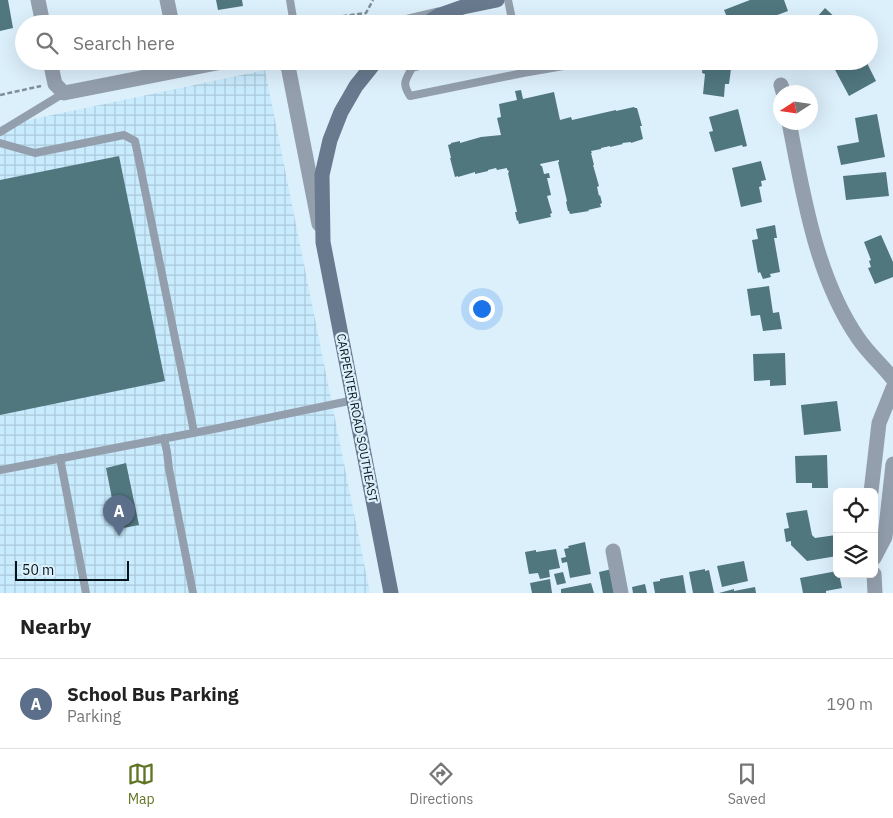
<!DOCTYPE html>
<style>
body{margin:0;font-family:"IBM Plex Sans",sans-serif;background:#f2f2f2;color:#222}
.controls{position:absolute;right:15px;bottom:15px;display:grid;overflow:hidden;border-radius:8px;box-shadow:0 5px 20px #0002}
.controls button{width:45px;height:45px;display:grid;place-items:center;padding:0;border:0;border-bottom:1px solid #e0e0e0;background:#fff;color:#222;font:25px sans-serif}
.compass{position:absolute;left:773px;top:85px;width:45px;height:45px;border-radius:50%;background:#fff;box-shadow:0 5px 20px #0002;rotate:258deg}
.scale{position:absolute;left:15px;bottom:12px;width:114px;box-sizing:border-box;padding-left:5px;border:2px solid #08141b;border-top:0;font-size:14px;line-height:18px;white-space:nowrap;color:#08141b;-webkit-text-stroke:4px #dcf0fc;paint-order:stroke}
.you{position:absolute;left:481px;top:308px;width:18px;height:18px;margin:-12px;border:4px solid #fff;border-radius:50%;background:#1a73e8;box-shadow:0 0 0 8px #1a73e833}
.badge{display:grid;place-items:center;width:32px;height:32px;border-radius:50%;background:#607423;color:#fff;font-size:16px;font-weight:700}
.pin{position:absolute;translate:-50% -41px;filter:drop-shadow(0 1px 2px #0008)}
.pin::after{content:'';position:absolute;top:26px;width:18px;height:15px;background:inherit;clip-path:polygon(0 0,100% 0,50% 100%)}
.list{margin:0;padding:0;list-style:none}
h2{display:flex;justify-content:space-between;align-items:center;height:65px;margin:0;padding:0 20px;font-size:21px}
h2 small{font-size:16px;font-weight:400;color:#767676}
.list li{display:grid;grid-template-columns:32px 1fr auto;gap:15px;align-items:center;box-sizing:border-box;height:90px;padding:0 20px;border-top:1px solid #e0e0e0}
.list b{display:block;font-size:19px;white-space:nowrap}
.list p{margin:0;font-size:16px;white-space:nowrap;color:#767676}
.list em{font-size:16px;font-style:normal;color:#767676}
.icon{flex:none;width:28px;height:28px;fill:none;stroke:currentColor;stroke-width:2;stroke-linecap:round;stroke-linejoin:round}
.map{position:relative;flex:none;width:893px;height:593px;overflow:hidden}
.search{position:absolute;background:#fff;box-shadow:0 5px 20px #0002;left:15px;right:15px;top:15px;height:55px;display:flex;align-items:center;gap:12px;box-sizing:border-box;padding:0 18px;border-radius:28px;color:#767676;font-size:19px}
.sheet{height:155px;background:#fff}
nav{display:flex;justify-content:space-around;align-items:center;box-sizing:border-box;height:70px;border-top:1px solid #e0e0e0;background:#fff;font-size:14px;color:#767676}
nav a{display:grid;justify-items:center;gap:2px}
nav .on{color:#607423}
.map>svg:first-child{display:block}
.industrial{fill:url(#industrial-grid)}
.building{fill:#50767e}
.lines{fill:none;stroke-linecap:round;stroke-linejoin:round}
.path{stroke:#7e8f99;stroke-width:2.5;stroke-dasharray:5 2.5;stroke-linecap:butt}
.lane{stroke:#949fad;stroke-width:8}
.street{stroke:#949fad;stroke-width:15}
.secondary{stroke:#69798e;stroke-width:15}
.labels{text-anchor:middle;stroke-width:4.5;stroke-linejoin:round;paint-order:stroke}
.street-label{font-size:12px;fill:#08141b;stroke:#dcf0fc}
</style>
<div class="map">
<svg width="893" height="593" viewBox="0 0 893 593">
<defs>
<pattern id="industrial-grid" width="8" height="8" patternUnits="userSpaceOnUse" patternTransform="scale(1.25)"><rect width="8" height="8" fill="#c9ebfe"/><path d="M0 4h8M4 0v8" fill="none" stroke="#abc9d9"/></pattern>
</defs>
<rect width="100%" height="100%" fill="#dcf0fc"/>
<path class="industrial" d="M265 70 370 593H0V126Z"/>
<path class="building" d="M0 0H8L13 28 0 31Z
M216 0H242L243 6 218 10Z
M750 0H784L788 11 753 24H730L724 10Z
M825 8 840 22 842 20 846 24H811Z
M703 61H732L729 84H725L724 97 703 94 705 74 702 73Z
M846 61H866L876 81 849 96 834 68Z
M521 90 523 99 554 92 560 120 571 117 572 120 616 110V111L634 107 635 108H637L642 126H640L643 139 631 143V142L622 143 623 144 610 147V146L601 148V149L591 151 592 153H591L594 165H593L599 186 597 187 599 196 600 195 602 203 600 204 601 207 588 210 589 211 570 214 569 211H568L566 202 567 201 558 162H559V160L540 164 541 166H542L544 174 549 173 550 178H547L551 195 547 196 552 213 550 214 551 217 519 224 518 220 517 221 515 212H517L508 173 509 172 508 170H507V168L497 170 496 168 488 170V171L475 174V172L458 177V176L455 177 450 158H451L448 145 451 144V143L460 141V143L481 137 501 135 497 118 501 117 499 104 517 100 515 91Z
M738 109 747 146 743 147 742 145 715 152 709 132 713 131 709 117Z
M877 114 885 157 841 165 837 146 859 142 855 118Z
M119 156 165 381 0 415V180Z
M761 161 766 180 761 181 762 186 759 187 762 202 741 207 732 168Z
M886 172 889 196 846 200 843 176Z
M775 225 777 238H774L780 272 770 274 771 277 763 279 760 272 758 273 752 240 758 239 756 229Z
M881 235 893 262V277L875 284 868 268 871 267 869 261 871 260 864 242Z
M769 286 773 313 779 312 782 329 763 331 760 315 751 316 747 289Z
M785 353 786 385 770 386V380L754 381 753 354Z
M837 401 841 431 804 435 801 405Z
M827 455 828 488H812V483H796L795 456Z
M126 463 139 525 118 529 106 468Z
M807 510 812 535 815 538 836 535 837 556 807 561 791 545V541L786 542 784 529 789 528 786 513Z
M585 542 591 574 570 578 567 562 562 563 561 558 566 557 564 549 569 548 568 546Z
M556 549 560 568 549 570 550 577 540 579 538 573 529 574 525 552 536 550V552Z
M744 561 748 581 722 587 717 566Z
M612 569 617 593H603L599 572Z
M705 569V571L709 570 714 593H693L689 572Z
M837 571V574H839L842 588 826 591V593H803L800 578Z
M563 572 566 583 557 585 554 574Z
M683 575 686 593H655L653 582 660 581V579Z
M550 579 552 593H532L530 583Z
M591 583 594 593H561V589Z
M645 584 647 593H633L632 587Z
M755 587 756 593H719L734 589V591Z"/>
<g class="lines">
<path class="path" d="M305 21 366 13 373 0
M0 95 41 86"/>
<path class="lane" d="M290 0 294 24
M508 0 513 24
M439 61 412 68C405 81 402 83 410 96L523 73 521 61
M523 73 569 65
M0 132 64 93
M0 143 35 153 124 135 135 141 194 432
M164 438 167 452 169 469 193 593
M60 458 86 593
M0 470 214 429 354 400"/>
<path class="street" d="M38 0 43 24
M167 0 172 24
M400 24 438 15
M50 61 55 84 64 93 227 61
M287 61 319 224
M781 85 783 92
M789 122C803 194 816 277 858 338 868 353 882 365 893 379
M871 492 879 423 893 388
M613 551 621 593
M874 558 885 537 893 464
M874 574 875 593"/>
<path class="secondary" d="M425 24 440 15 463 7 497 0
M376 61 356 86 341 112 330 140 322 175 323 242 391 593"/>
</g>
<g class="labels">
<g class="street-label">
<text transform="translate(357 418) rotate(79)" y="4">CARPENTER ROAD SOUTHEAST</text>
</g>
</g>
</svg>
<div class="controls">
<button><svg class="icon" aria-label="locate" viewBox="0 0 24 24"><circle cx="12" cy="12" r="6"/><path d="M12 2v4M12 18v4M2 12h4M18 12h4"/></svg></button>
<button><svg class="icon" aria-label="layers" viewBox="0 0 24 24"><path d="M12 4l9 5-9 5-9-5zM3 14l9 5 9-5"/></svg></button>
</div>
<svg class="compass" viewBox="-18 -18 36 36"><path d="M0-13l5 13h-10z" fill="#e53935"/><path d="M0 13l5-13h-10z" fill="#767676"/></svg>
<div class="scale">50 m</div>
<div class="you"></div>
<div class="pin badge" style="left:119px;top:536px;background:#5c6f8a">A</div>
<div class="search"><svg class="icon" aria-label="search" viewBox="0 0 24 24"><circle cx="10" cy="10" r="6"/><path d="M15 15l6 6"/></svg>Search here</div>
</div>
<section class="sheet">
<h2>Nearby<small></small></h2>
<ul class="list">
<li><span class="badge" style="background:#5c6f8a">A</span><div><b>School Bus Parking</b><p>Parking</p></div><em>190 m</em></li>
</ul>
</section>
<nav>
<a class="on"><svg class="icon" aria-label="map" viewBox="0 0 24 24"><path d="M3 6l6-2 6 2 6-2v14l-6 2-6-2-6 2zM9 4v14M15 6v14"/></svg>Map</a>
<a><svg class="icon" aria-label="directions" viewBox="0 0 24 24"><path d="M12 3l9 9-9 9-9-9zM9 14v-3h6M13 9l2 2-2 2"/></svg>Directions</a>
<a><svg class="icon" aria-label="saved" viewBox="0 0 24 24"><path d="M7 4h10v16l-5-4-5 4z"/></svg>Saved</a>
</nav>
